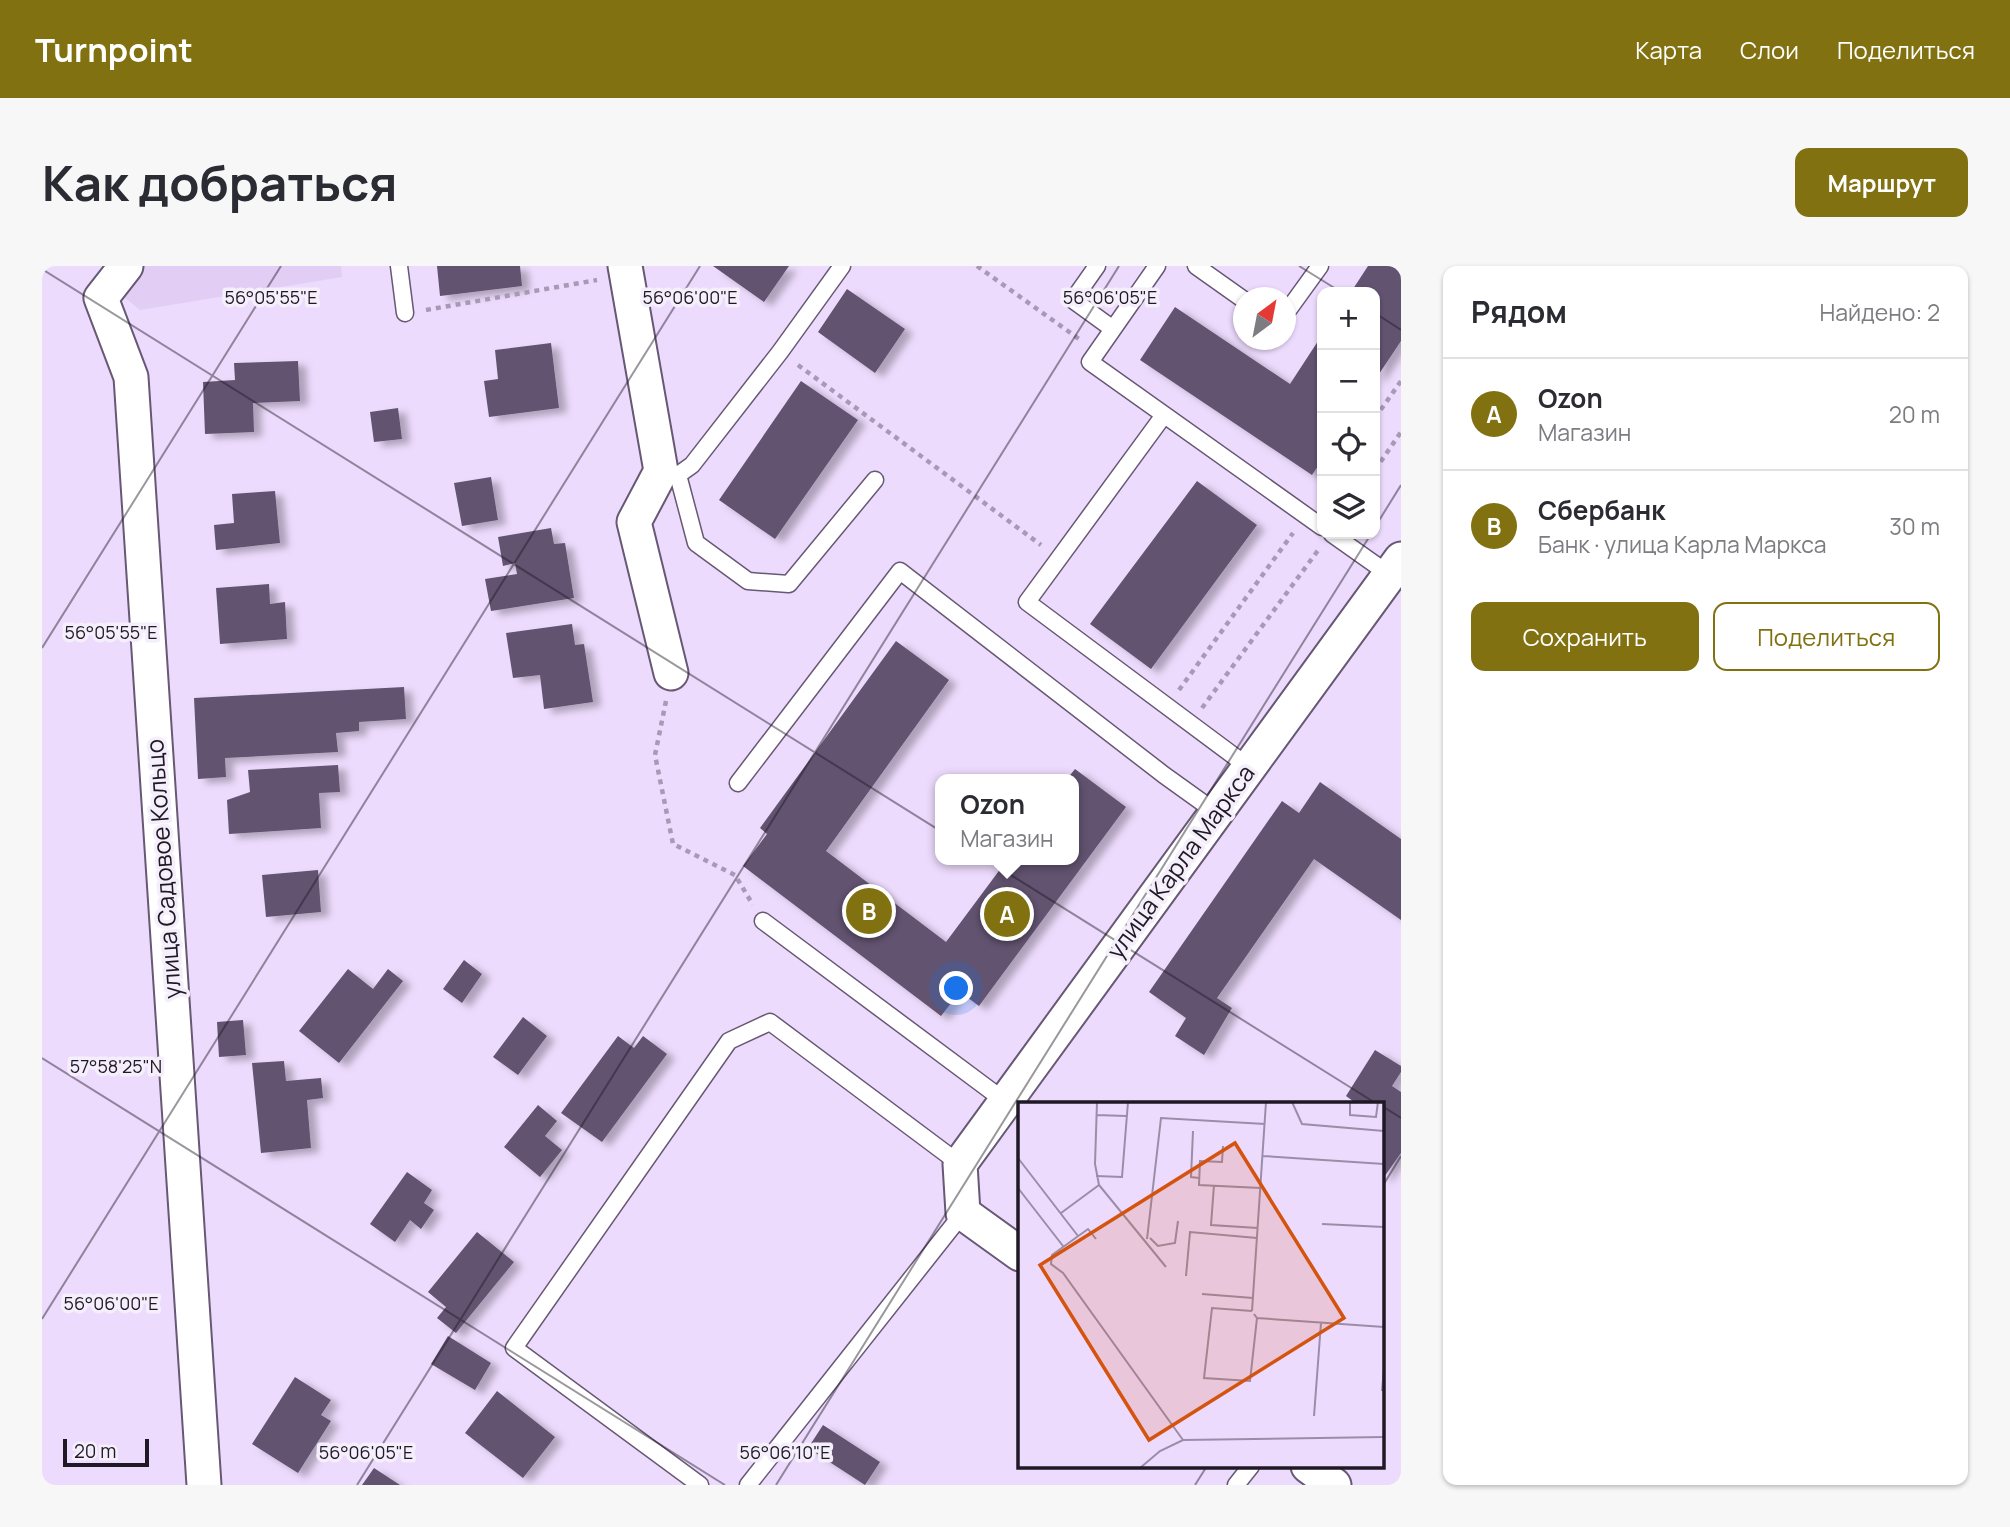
<!DOCTYPE html>
<html lang="ru">
<meta charset="utf-8">
<style>
body{margin:0;font-family:Manrope,sans-serif;background:#f7f7f7;color:#2b2b33}
.controls{position:absolute;right:21px;top:21px;display:grid;overflow:hidden;border-radius:14px;box-shadow:0 2px 5px #0004}
.controls button{width:63px;height:63px;display:grid;place-items:center;padding:0;border:0;border-bottom:2px solid #e1e1e2;background:#fff;color:#2b2b33;font:35px sans-serif}
.compass{position:absolute;left:1191px;top:21px;width:63px;height:63px;border-radius:50%;background:#fff;box-shadow:0 2px 5px #0004;rotate:32deg}
.scale{position:absolute;left:21px;bottom:18px;width:86px;box-sizing:border-box;padding-left:7px;border:4px solid #1f1925;border-top:0;font-size:19px;line-height:24px;white-space:nowrap;color:#1f1925;-webkit-text-stroke:5px #f5eefb;paint-order:stroke}
.you{position:absolute;left:915px;top:723px;width:24px;height:24px;margin:-18px;border:5px solid #fff;border-radius:50%;background:#1a73e8;box-shadow:0 0 0 10px #1a73e833}
.badge{display:grid;place-items:center;width:46px;height:46px;border-radius:50%;background:#817111;color:#fff;font-size:23px;font-weight:700}
.pin{position:absolute;translate:-50% -50%;border:4px solid #fff;box-shadow:0 2px 7px #0006}
.popup{position:absolute;left:893px;top:508px;width:144px;height:91px;box-sizing:border-box;display:grid;place-content:center;border-radius:14px;background:#fff;filter:drop-shadow(0 2px 5px #0005);font-size:23px;white-space:nowrap;color:#7c7c81}
.popup b{font-size:26px;color:#2b2b33}
.popup::after{content:'';position:absolute;left:50%;top:100%;margin-left:-14px;border:14px solid transparent;border-top-color:#fff}
.list{margin:0;padding:0;list-style:none}
h2{display:flex;justify-content:space-between;align-items:center;height:91px;margin:0;padding:0 28px;font-size:30px}
h2 small{font-size:23px;font-weight:400;color:#7c7c81}
.list li{display:grid;grid-template-columns:46px 1fr auto;gap:21px;align-items:center;box-sizing:border-box;height:112px;padding:0 28px;border-top:2px solid #e1e1e2}
.list b{display:block;font-size:26px;white-space:nowrap}
.list p{margin:0;font-size:23px;white-space:nowrap;color:#7c7c81}
.list em{font-size:23px;font-style:normal;color:#7c7c81}
.actions{display:flex;gap:14px;padding:21px 28px}
.actions a{flex:1;padding:16px 0;border:2px solid #817111;border-radius:14px;text-align:center;font-size:24px;color:#817111}
.actions .main{background:#817111;color:#fff}
.icon{flex:none;width:38px;height:38px;fill:none;stroke:currentColor;stroke-width:2;stroke-linecap:round;stroke-linejoin:round}
.map{position:relative;flex:none;width:1359px;height:1219px;overflow:hidden;border-radius:14px}
header{display:flex;align-items:center;gap:42px;box-sizing:border-box;height:98px;padding:0 35px;background:#817111;color:#fff}
header strong{font-size:33px}
nav{display:flex;gap:38px;margin-inline-start:auto;font-size:24px}
.intro{display:flex;align-items:center;justify-content:space-between;box-sizing:border-box;height:168px;padding:0 42px}
h1{margin:0;font-size:49px}
.button{padding:18px 32px;border-radius:14px;background:#817111;color:#fff;font-size:24px;font-weight:700}
main{display:flex;gap:42px;padding:0 42px}
aside{flex:1;background:#fff;border-radius:14px;box-shadow:0 2px 5px #0004}
.map>svg:first-child{display:block}
.built{fill:#e2cdf5}
.building{fill:#625370;filter:url(#shadow)}
.lines{fill:none;stroke-linecap:round;stroke-linejoin:round}
.lane-casing{stroke:#675874;stroke-width:19}
.street-casing{stroke:#675874;stroke-width:37}
.path{stroke:#a89ab5;stroke-width:4.5;stroke-dasharray:5 5;stroke-linecap:butt}
.lane{stroke:#fff;stroke-width:16}
.street{stroke:#fff;stroke-width:33}
.ticks{fill:none;stroke:#1f1925;stroke-width:2;stroke-opacity:0.45}
.labels{text-anchor:middle;stroke-width:7;stroke-linejoin:round;paint-order:stroke}
.street-label{font-size:24px;fill:#1f1925;stroke:#f5eefb}
.inset-road{fill:none;stroke:#9b8da7;stroke-width:2}
.view{fill:#d4530e;fill-opacity:0.15;stroke:#d4530e;stroke-width:3.5}
.inset-edge{fill:none;stroke:#1f1925;stroke-width:3.5}
.ticks-label{font-size:18px;text-anchor:middle;fill:#1f1925;stroke:#f5eefb;stroke-width:7;stroke-linejoin:round;paint-order:stroke}
</style>
<header>
<strong>Turnpoint</strong>
<nav><a>Карта</a><a>Слои</a><a>Поделиться</a></nav>
</header>
<div class="intro"><h1>Как добраться</h1><a class="button">Маршрут</a></div>
<main>
<div class="map">
<svg width="1359" height="1219" viewBox="0 0 1359 1219">
<defs>
<filter id="shadow"><feDropShadow dx="8" dy="4.5" stdDeviation="3.5" flood-color="#0004"/></filter>
</defs>
<rect width="100%" height="100%" fill="#eddbfd"/>
<path class="built" d="M74 0H299L300 11 98 44 76 26Z"/>
<path class="building" d="M395 0H478L480 20 398 30Z
M671 0H747L722 36Z
M1326 0H1359V75L1333 114V26H1309Z
M805 23 863 63 833 107 776 66Z
M1133 41 1248 118 1280 69V194L1270 209 1098 94Z
M509 77 517 142 447 151 442 115 456 113 453 84Z
M256 95 258 135 211 137 212 166 163 168 161 116 193 114 192 97Z
M759 115 816 154 733 273 677 234Z
M356 142 360 173 332 176 328 146Z
M449 211 456 254 420 260 412 217Z
M1155 215 1215 259 1109 403 1048 358Z
M233 225 238 277 174 284 172 259 192 257 190 228Z
M509 262 512 278 523 277 532 332 449 345 443 313 475 308 473 297 461 300 456 271Z
M227 318 228 338 243 336 245 373 178 378 174 322Z
M530 358 533 379 542 378 551 436 502 443 498 409 471 412 464 367Z
M854 375 907 414 784 585 904 676 965 594H1032V513H1025L1033 503 1084 541 937 740 918 726 899 750 701 600 725 568 718 562Z
M362 421 364 453 317 456V465L294 467 296 486 183 492 184 511 156 513 152 432Z
M296 499 298 526 277 527 279 562 187 568 185 534 208 526 206 504Z
M1278 516 1359 573V654L1272 593 1175 732 1190 742 1162 789 1133 770 1144 752 1107 726 1240 535 1257 547Z
M276 604 279 646 224 651 220 609Z
M422 694 440 708 420 737 401 723Z
M306 703 331 723 346 703 361 715 297 797 257 765Z
M481 751 505 770 476 809 451 791Z
M201 754 204 789 177 791 175 756Z
M576 770 592 782 601 770 625 788 560 876 519 847Z
M1333 784 1359 800V806L1350 820 1359 826V887L1340 914V838H1315L1304 830Z
M242 795 244 815 279 812 281 832 265 834 269 882 219 887 210 797Z
M496 839 515 855 503 870 520 884 498 911 462 881Z
M365 906 390 924 382 937 392 944 379 963 368 954 353 976 328 958Z
M435 966 472 996 414 1067 395 1052 404 1041 386 1026Z
M406 1070 449 1097 433 1124 389 1098Z
M253 1111 289 1134 279 1149 289 1155 256 1207 210 1178Z
M455 1125 513 1171 481 1212 423 1167Z
M781 1159 838 1196 823 1219 766 1182Z
M332 1202 358 1219H320Z"/>
<g class="lines">
<g class="lane-casing">
<path id="lane" d="M357 0 363 47
M1055 0 1031 34 1071 63
M1115 0 1048 96 1280 261
M1154 0 1202 34
M1244 47 1278 0
M1122 149 985 336 1208 502
M628 207 636 209 650 199 738 86 800 0
M636 209 654 277 706 315 747 318 833 214
M1290 268 1348 309
M696 517 858 305 1122 509 1175 547
M721 655 964 836
M658 1219 472 1082 687 775 728 756 918 898
M706 1219 921 947
M1194 1219 1209 1200"/>
</g>
<g class="street-casing">
<path id="street" d="M84 0 59 32 89 111 162 1219
M583 0 619 205 592 256 629 407
M978 988 921 947 918 898 1359 293
M1266 1200 1292 1219"/>
</g>
<path class="path" d="M935 0 1037 73
M384 44 555 14
M756 99 999 279
M1333 152 1359 115
M1333 204 1359 166
M1137 424 1251 267
M624 435 613 489 631 578 693 609 711 639
M1160 442 1277 283"/>
<use href="#lane" class="lane"/>
<use href="#street" class="street"/>
</g>
<path class="ticks" d="M1257 0 1299 26M0 3 1335 838M1333 47 1359 64M1333 261 1359 219M0 382 239 0M0 792 683 1219M1340 840 1359 852M1340 921 1359 890M0 1053 658 0M315 1219 1077 0M734 1219 1329 268M1153 1219 1165 1200"/>
<g class="labels">
<g class="street-label">
<text transform="translate(1139 596) rotate(-54)" y="8">улица Карла Маркса</text>
<text transform="translate(122 603) rotate(-94)" y="8">улица Садовое Кольцо</text>
</g>
</g>
<g transform="translate(976 836)">
<rect width="366" height="366" fill="#eddbfd"/>
<path class="inset-road" d="M79 0 77 62 81 83 148 165M274 0 284 22 366 29M332 0V13L358 15 360 0M78 13 108 14M175 29 173 75 181 76M205 44 204 60 182 59 181 83 243 86M245 54 366 62M0 56 60 134M78 74 104 75 110 0M196 83 193 123 240 126M0 86 45 144M43 111 81 83M304 122 366 125M132 136 140 144 157 141 160 119M78 137 70 127 34 153 33 162 45 171 165 338M129 137 143 16 247 22M168 174 172 130 239 136M184 192 235 196M234 209 194 206 186 276 232 279 239 216M234 209 248 0M236 212 239 216 366 225M364 289 366 266M296 314 303 221M122 366 142 349 165 338 366 335"/>
<path class="view" d="M217 41 326 216 131 338 22 163Z"/>
<rect width="366" height="366" class="inset-edge"/>
</g>
<g class="ticks-label">
<text x="229" y="38">56°05'55"E</text>
<text x="648" y="38">56°06'00"E</text>
<text x="1068" y="38">56°06'05"E</text>
<text x="69" y="373">56°05'55"E</text>
<text x="74" y="807">57°58'25"N</text>
<text x="69" y="1044">56°06'00"E</text>
<text x="324" y="1193">56°06'05"E</text>
<text x="743" y="1193">56°06'10"E</text>
</g>
</svg>
<div class="controls">
<button>+</button>
<button>−</button>
<button><svg class="icon" aria-label="locate" viewBox="0 0 24 24"><circle cx="12" cy="12" r="6"/><path d="M12 2v4M12 18v4M2 12h4M18 12h4"/></svg></button>
<button><svg class="icon" aria-label="layers" viewBox="0 0 24 24"><path d="M12 4l9 5-9 5-9-5zM3 14l9 5 9-5"/></svg></button>
</div>
<svg class="compass" viewBox="-18 -18 36 36"><path d="M0-13l5 13h-10z" fill="#e53935"/><path d="M0 13l5-13h-10z" fill="#7c7c81"/></svg>
<div class="scale">20 m</div>
<div class="you"></div>
<div class="pin badge" style="left:965px;top:648px">A</div>
<div class="popup"><b>Ozon</b>Магазин</div>
<div class="pin badge" style="left:827px;top:645px">B</div>
</div>
<aside>
<h2>Рядом<small>Найдено: 2</small></h2>
<ul class="list">
<li><span class="badge">A</span><div><b>Ozon</b><p>Магазин</p></div><em>20 m</em></li>
<li><span class="badge">B</span><div><b>Сбербанк</b><p>Банк · улица Карла Маркса</p></div><em>30 m</em></li>
</ul>
<div class="actions"><a class="main">Сохранить</a><a>Поделиться</a></div>
</aside>
</main>
